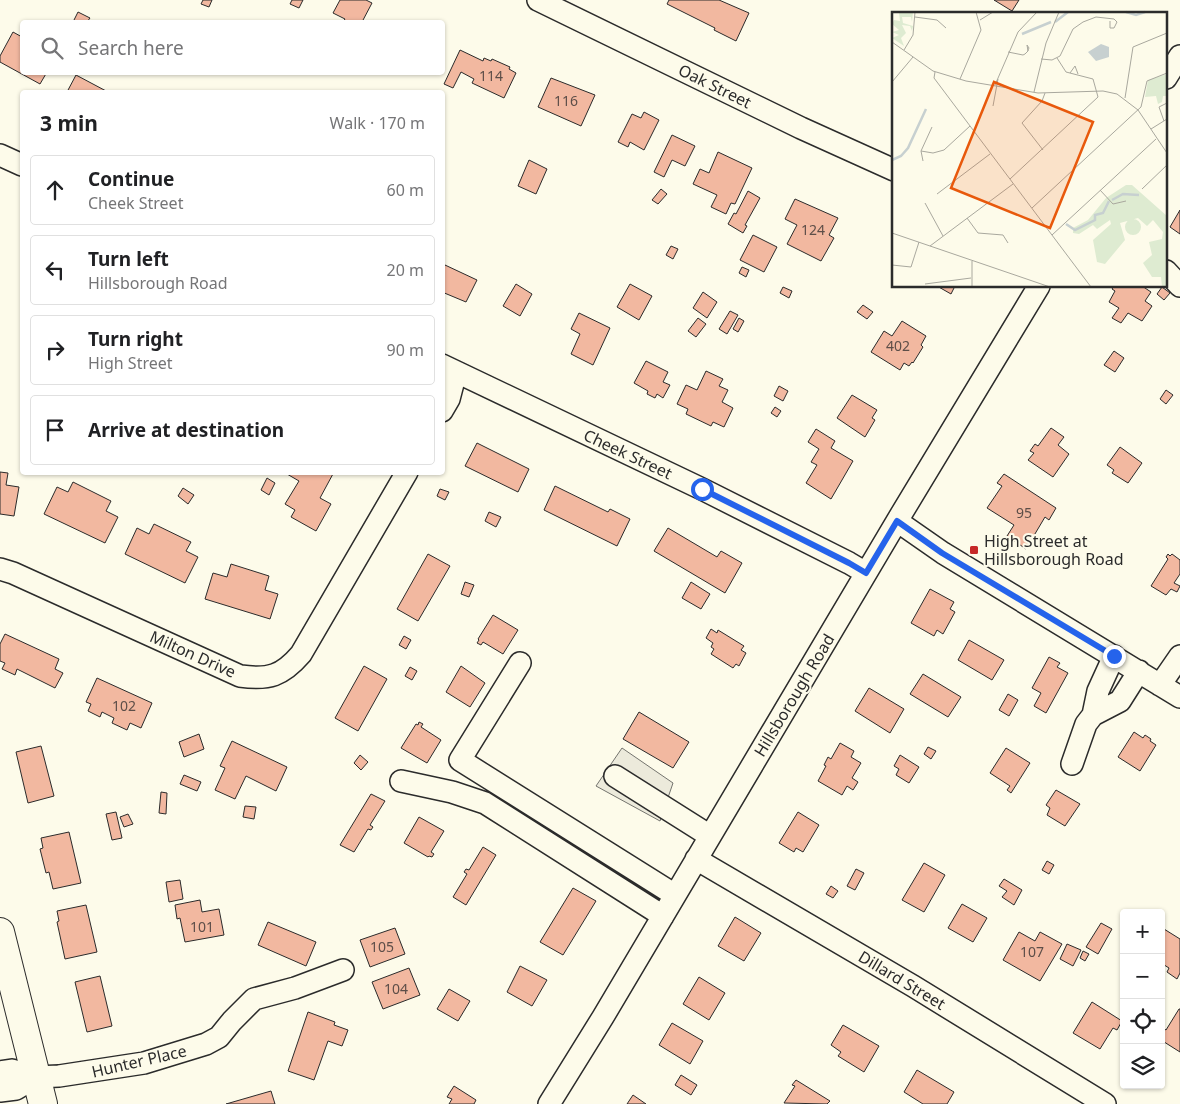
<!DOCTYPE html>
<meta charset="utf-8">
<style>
body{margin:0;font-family:"Noto Sans",sans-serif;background:#f2f2f2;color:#202124}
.controls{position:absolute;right:15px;bottom:15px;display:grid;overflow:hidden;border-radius:5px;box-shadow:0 1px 4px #0004}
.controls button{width:45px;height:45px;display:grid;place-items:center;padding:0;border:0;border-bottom:1px solid #e0e0e0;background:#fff;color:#202124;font:25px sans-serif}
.stop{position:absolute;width:15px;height:15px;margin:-11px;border:4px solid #2563eb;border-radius:50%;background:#fff}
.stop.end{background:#2563eb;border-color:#fff;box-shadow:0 1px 5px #0008}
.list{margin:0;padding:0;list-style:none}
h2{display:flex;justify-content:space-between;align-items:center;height:65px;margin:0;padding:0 20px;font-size:21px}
h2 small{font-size:16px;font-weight:400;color:#757577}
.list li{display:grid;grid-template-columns:32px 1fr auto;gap:15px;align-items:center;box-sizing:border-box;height:70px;margin:0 10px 10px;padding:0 10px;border:1px solid #e0e0e0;border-radius:5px}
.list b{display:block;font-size:19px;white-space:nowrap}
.list p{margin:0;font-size:16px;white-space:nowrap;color:#757577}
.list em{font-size:16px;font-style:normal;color:#757577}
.icon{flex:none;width:28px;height:28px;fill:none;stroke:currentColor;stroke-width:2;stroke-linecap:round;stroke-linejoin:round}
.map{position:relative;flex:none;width:1180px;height:1104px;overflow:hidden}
.search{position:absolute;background:#fff;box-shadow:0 1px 4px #0004;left:20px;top:20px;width:425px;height:55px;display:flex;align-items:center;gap:12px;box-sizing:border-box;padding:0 18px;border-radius:5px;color:#757577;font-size:19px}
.panel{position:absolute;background:#fff;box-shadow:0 1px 4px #0004;left:20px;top:90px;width:425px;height:385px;border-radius:5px}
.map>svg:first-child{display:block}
.parking{fill:#eceadb;stroke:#74746e}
.building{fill:#f2b8a0;stroke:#2b2b2b}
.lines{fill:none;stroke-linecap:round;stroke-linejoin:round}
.minor-casing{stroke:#2b2b2b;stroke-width:24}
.major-casing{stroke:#2b2b2b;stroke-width:30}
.minor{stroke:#fdfbea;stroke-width:21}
.major{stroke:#fdfbea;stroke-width:28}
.route{stroke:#2563eb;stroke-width:6}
.poi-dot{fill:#c62828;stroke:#fdfbea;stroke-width:2}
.labels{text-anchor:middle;stroke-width:4;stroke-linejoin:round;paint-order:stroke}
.number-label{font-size:14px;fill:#5d4e48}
.street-label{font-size:16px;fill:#2b2b2b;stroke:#fdfbea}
.poi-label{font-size:16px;fill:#2b2b2b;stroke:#fdfbea;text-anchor:start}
.inset-river{fill:none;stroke:#c7d0d0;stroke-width:2.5}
.inset-road{fill:none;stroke:#a9a89e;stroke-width:1}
.view{fill:#e8590c;fill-opacity:0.15;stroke:#e8590c;stroke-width:2.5}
.inset-edge{fill:none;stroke:#2b2b2b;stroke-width:2.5}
</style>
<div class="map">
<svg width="1180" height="1104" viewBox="0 0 1180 1104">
<rect width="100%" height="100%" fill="#fdfbea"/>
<path class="parking" d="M622 748 673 783 660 821 596 786Z"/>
<path class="building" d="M203 0H212L209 7 201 4Z
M292 0H303L299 8 290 4Z
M340 0H366L372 3 362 22H343L345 19 333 13Z
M669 0H719L749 13 736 41 714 30 715 28 667 4Z
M994 0H1019L1012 11Z
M78 12 90 18 87 22H73Z
M13 32 22 37V72H47L40 84 0 62V56Z
M460 50 483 61 484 58 491 61 492 59 510 67 509 69 516 73 504 98 472 83 474 79 461 72 453 88 444 84Z
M76 75 108 92H67Z
M551 78 595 95 581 126 538 107Z
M644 112 659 120 644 150 630 142 628 147 618 142 632 114 641 118Z
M672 135 695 146 685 166 672 160 664 177 654 172Z
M718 152 752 168 735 204 731 203 726 214 711 207 717 195 693 184 700 169 709 173Z
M529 160 547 169 536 194 518 186Z
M661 189 667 194 658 204 652 200Z
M748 191 760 198 745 225 747 226 743 233 728 224 734 213 736 214Z
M795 199 838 218 829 235 834 238 821 261 787 244 797 225 785 219Z
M1180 210V234L1170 227Z
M753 235 777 247 764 272 740 260Z
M671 246 678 249 673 259 666 255Z
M445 265 477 280 466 302 442 292V271Z
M742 267 749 270 746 277 739 273Z
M516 284 532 294 520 316 503 306Z
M630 284 652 296 639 320 617 307Z
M937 286H955L951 294Z
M1114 286H1142L1151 292 1145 301 1152 306 1142 321 1128 313 1121 323 1112 318 1119 308 1109 302 1115 291 1112 289Z
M783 287 792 291 789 298 780 293Z
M1162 287 1170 293 1164 300 1157 294Z
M703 292 717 302 707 318 693 308Z
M863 305 873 312 867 319 857 312Z
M730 311 738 315 727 334 719 329Z
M579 313 610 328 593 365 571 354 580 334 571 329Z
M698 318 706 324 696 337 688 331Z
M739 318 744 321 738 332 733 329Z
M902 321 926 336 921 345 923 347 913 363 912 362 909 366 904 363 900 370 871 352 884 331 892 336Z
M1114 351 1124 358 1115 372 1104 365Z
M646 361 668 372 663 382 670 385 663 398 657 394 655 398 647 394 648 391 634 383Z
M706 371 723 379 719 386 728 390 722 402 733 408 724 427 713 422 711 426 686 414 688 409 677 404 686 385 697 390Z
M779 386 788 391 783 401 774 396Z
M1166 390 1173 395 1166 404 1160 399Z
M852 395 877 410 872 418 875 420 865 437 837 418Z
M775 407 781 411 777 417 771 413Z
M1051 428 1064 437 1058 445 1069 454 1053 477 1028 460 1034 453 1030 451 1035 444 1038 446Z
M816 429 835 441 831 448 853 461 831 499 806 483 817 465 811 462 819 449 808 442Z
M477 443 529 469 518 492 465 466Z
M1120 447 1142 463 1128 483 1112 473 1114 470 1107 465Z
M0 472 8 473 6 485 19 487 14 516 0 514Z
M287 472H334L320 498 331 504 316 531 291 517 295 510 285 504 299 481 287 474Z
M1004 474 1056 508 1049 520 1045 517 1026 549 1007 536 1014 525 987 508 1002 486 997 483Z
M267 478 275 483 269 495 261 490Z
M73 482 111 501 106 511 118 517 105 543 44 514 57 487 68 492Z
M555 486 608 512 610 509 630 519 617 546 544 510Z
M183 488 194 495 188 504 178 496Z
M440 489 449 492 445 500 437 496Z
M489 512 501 517 496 527 485 521Z
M154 524 191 542 186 551 198 557 185 583 125 554 137 528 149 534Z
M668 528 717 557 721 551 742 563 725 593 654 551Z
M428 554 450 566 418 621 397 609Z
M1168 554 1170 556 1172 554 1180 560V574L1174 583 1180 586 1177 592 1171 589 1166 595 1151 586 1168 559 1166 557Z
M231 564 269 576 265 590 278 594 270 619 205 599 213 573 227 577Z
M465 582 474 585 469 597 461 594Z
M691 582 710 594 701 609 682 598Z
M930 589 954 602 950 609 955 612 943 634 937 630 934 636 911 623Z
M493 615 518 630 503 654 483 642 481 645 477 643 479 640 478 639Z
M711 629 717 633 718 630 744 646 741 650 746 653 739 666 736 664 733 668 711 654 714 649 711 647 713 643 706 638Z
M5 634 59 659 55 669 63 673 55 688 17 669 15 675 2 669 5 663 0 661V644Z
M404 636 411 640 406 649 399 645Z
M969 640 1004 660 992 680 958 660Z
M1049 657 1060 663 1057 667 1068 673 1046 713 1034 706 1041 693 1032 688Z
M364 666 387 679 358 731 335 718Z
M461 666 485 683 470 707 446 692Z
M410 667 417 671 412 680 405 676Z
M923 674 961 697 948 717 910 694Z
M97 678 152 703 141 728 130 723 127 730 112 723 114 718 102 712 100 717 88 711 91 704 86 702Z
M869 688 904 709 890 733 855 711Z
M1008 694 1018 700 1009 716 999 710Z
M639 712 689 742 673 768 623 739Z
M419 722 423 724 421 727 441 740 427 763 401 748 416 724 418 725Z
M1134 732 1143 738 1145 735 1151 739 1150 741 1156 745 1140 771 1118 757Z
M199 734 204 749 184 757 179 742Z
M232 741 287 767 276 791 246 776 235 799 215 790 225 768 220 766Z
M840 743 854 751 851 757 861 763 852 778 858 782 853 790 847 786 842 795 818 781 826 766 824 765 828 757 831 759Z
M41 746 54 796 28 803 16 752Z
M928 747 936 751 931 759 924 754Z
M1006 748 1030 763 1011 793 1007 790 1010 786 990 773Z
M360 755 368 762 361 770 354 763Z
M900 755 919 767 909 783 896 775 899 769 894 766Z
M184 775 201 782 197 791 180 784Z
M1056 790 1080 804 1065 826 1047 815 1050 808 1046 805Z
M161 792 167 793 166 814 159 813Z
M371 794 385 801 370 825 373 827 371 830 368 829 354 852 340 845Z
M245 806 256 807 254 819 243 817Z
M116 812 122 838 112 840 106 814Z
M798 812 819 825 803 852 796 848 794 852 779 843Z
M128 814 133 824 124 827 120 817Z
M419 817 444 831 431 852 434 854 432 857 429 856 428 857 404 843Z
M69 832 81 883 53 889 49 872 46 873 40 849 43 848 41 838Z
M483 847 496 855 466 905 453 897 467 874 464 872 466 869 469 870Z
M1047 861 1054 865 1049 874 1042 870Z
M924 863 945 875 924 912 902 900Z
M856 869 864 873 855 890 847 886Z
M1004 879 1022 890 1014 905 1002 897 1007 891 999 886Z
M180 880 183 899 169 902 166 882Z
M831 886 838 891 833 898 826 894Z
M573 888 596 901 563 955 540 942Z
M200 900 202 912 219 909 224 935 185 942 180 918 177 919 175 905Z
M962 904 987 918 973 942 948 928Z
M86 905 97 952 65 959 57 922 59 921 57 911Z
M735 917 761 933 744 961 718 946Z
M268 922 316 942 306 966 258 945Z
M1101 923 1112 929 1098 954 1086 947Z
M395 928 405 954 370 967 360 940Z
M1164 929 1180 939V973L1177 979 1167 972 1169 968 1161 963V933Z
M1019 932 1035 941 1040 932 1062 944 1040 981 1003 960Z
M1067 944 1081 950 1073 966 1060 959Z
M1083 951 1089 954 1085 961 1080 958Z
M520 966 547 980 532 1006 507 992Z
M409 968 420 995 383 1009 372 982Z
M100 976 112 1026 87 1032 75 982Z
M699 977 725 993 709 1020 683 1004Z
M449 989 470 1001 458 1021 437 1009Z
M1092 1002 1122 1021 1117 1030 1113 1028 1100 1049 1073 1033Z
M1179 1009H1180V1052L1161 1040V1031L1163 1028 1166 1030Z
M308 1012 335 1022 334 1025 348 1030 342 1046 328 1041 314 1080 288 1071Z
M672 1023 703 1041 690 1064 659 1045Z
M843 1025 879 1046 864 1072 838 1056 841 1052 831 1045Z
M917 1070 954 1092 947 1104H923L904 1092Z
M681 1075 697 1085 691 1095 675 1085Z
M796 1080 830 1101 827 1104 784 1103 795 1086 792 1085Z
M454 1086 476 1100 474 1104H449L452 1099 447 1097Z
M271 1091 275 1104H226Z
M633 1095 646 1104H627Z"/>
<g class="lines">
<g class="minor-casing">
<path id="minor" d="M538 0 801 128 894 170
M1166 78 1180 56
M0 155 22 165
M1166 271 1180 286
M442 365 702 489 849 563 866 573
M442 411 449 399 456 372
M897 521 943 553 1180 697
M0 569 13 573 240 676C269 680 282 676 301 654L407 472
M520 663 460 760 675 895
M1160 685 1180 656
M1093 715 1098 691 1114 656
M1072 764 1086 724 1093 715 1120 701 1139 671
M615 776 710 836
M401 781 452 792 485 803 663 916
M696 859 913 986 1105 1104
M0 1072 12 1070 36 1077 59 1076 144 1063 206 1044 219 1037 232 1021 254 999 295 988 343 970
M0 1091 16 1089 36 1077
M549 1104 603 1017 897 521 1039 286"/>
</g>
<g class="major-casing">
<path id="major" d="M0 932 43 1104"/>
</g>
<use href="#minor" class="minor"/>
<use href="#major" class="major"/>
</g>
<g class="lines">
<path class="route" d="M702 489 849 563 866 573 897 521 942 553 1114 656"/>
</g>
<rect class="poi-dot" x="969" y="545" width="10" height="10" rx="2.5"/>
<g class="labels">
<g class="number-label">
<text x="491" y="81">114</text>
<text x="566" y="106">116</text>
<text x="813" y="235">124</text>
<text x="898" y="351">402</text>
<text x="1024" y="518">95</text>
<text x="124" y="711">102</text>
<text x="202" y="932">101</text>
<text x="382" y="952">105</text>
<text x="1032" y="957">107</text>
<text x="396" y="994">104</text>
</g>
<g class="street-label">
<text transform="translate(715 86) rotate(26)" y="6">Oak Street</text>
<text transform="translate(628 454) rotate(25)" y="6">Cheek Street</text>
<text transform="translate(193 654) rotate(24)" y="6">Milton Drive</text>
<text transform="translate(794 695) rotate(-59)" y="6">Hillsborough Road</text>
<text transform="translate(902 980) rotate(31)" y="6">Dillard Street</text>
<text transform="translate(139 1061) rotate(-13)" y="6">Hunter Place</text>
</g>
<g class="poi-label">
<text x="984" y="547">High Street at<tspan x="984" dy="18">Hillsborough Road</tspan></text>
</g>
</g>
<g transform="translate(892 12)">
<rect width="275" height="275" fill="#fdfbea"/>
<path d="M4 0H21L20 10 19 5H10L11 11 21 14 20 19 18 14 10 13 14 21 9 26 12 34 0 26 7 23 0 20 7 18 0 12 2 8 8 9 7 1ZM275 62V84H271L270 90 266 92 264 84 253 85 256 68ZM234 173H240L275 204V275H270L269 265H260L251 251 260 243 257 230 270 227 271 220 261 208 255 214 246 206 228 211 233 228 213 252 205 250 201 228 219 212 218 208 205 217 201 213 187 222 181 221V216L196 208 214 186ZM233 215a8 8 0 1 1 16 0a8 8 0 1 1-16 0Z" fill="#deebd1"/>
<path d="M209 32 217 35V45L204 49 196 40Z" fill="#c7d0d0"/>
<path class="inset-river" d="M234 0 244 3 253 0M163 10 176 0M130 22 159 10M0 148 9 144 16 136 34 97M220 188 231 182 247 183M174 212 183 218 203 208V203L211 201 217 189"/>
<path class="inset-road" d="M23 5 45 8 54 16M88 8 101 0M0 30 41 59 74 69 146 81 211 79 225 82 246 98 275 141M12 38 21 23 23 0M116 40 131 43 133 42 136 39V38L137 36 135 33 136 39M149 47 160 48 168 44 181 17 191 10 204 5 222 7 225 10 222 16H218V9M43 60 42 66 199 275M178 61 183 54 186 62M68 67 89 18 84 0M0 70 21 45M103 73 126 20 145 0M142 80 154 31 167 0M233 86 241 35 275 21M101 94 106 67M272 109 267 95 275 91M259 117 275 107M151 138 130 111 150 89 153 81M29 139 41 141 52 138 78 114M31 149 29 139 40 115M118 167 206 85 201 67 174 60 165 46M250 177 275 153M208 178 221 192 234 189M45 182 98 142M33 191 51 224M140 196 249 95 255 69 275 61M75 206 86 221 111 223 116 231M0 221 158 275M160 223 264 127M38 234 121 172M0 253 19 255 27 230M33 272 79 266M80 275V249"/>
<path class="view" d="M102 70 201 110 158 216 59 176Z"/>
<rect width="275" height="275" class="inset-edge"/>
</g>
</svg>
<div class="controls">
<button>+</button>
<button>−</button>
<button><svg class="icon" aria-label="locate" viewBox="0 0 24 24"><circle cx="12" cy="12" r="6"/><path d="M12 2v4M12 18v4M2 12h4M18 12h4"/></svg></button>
<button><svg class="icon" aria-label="layers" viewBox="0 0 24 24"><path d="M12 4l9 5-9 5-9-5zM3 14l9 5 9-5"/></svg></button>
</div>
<div class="stop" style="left:702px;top:489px"></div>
<div class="stop end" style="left:1114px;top:656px"></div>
<div class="search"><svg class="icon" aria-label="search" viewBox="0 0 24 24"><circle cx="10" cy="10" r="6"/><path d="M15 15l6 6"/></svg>Search here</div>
<section class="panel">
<h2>3 min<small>Walk · 170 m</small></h2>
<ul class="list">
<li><svg class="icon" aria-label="ahead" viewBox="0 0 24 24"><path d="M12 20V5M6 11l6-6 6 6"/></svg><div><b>Continue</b><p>Cheek Street</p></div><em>60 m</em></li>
<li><svg class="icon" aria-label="left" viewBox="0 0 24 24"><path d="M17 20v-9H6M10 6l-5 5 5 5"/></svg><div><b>Turn left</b><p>Hillsborough Road</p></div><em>20 m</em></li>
<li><svg class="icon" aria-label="right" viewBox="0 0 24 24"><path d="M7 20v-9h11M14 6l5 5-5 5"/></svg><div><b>Turn right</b><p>High Street</p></div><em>90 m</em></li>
<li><svg class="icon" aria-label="arrive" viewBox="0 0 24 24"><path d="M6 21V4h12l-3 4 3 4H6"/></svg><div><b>Arrive at destination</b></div></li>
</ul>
</section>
</div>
